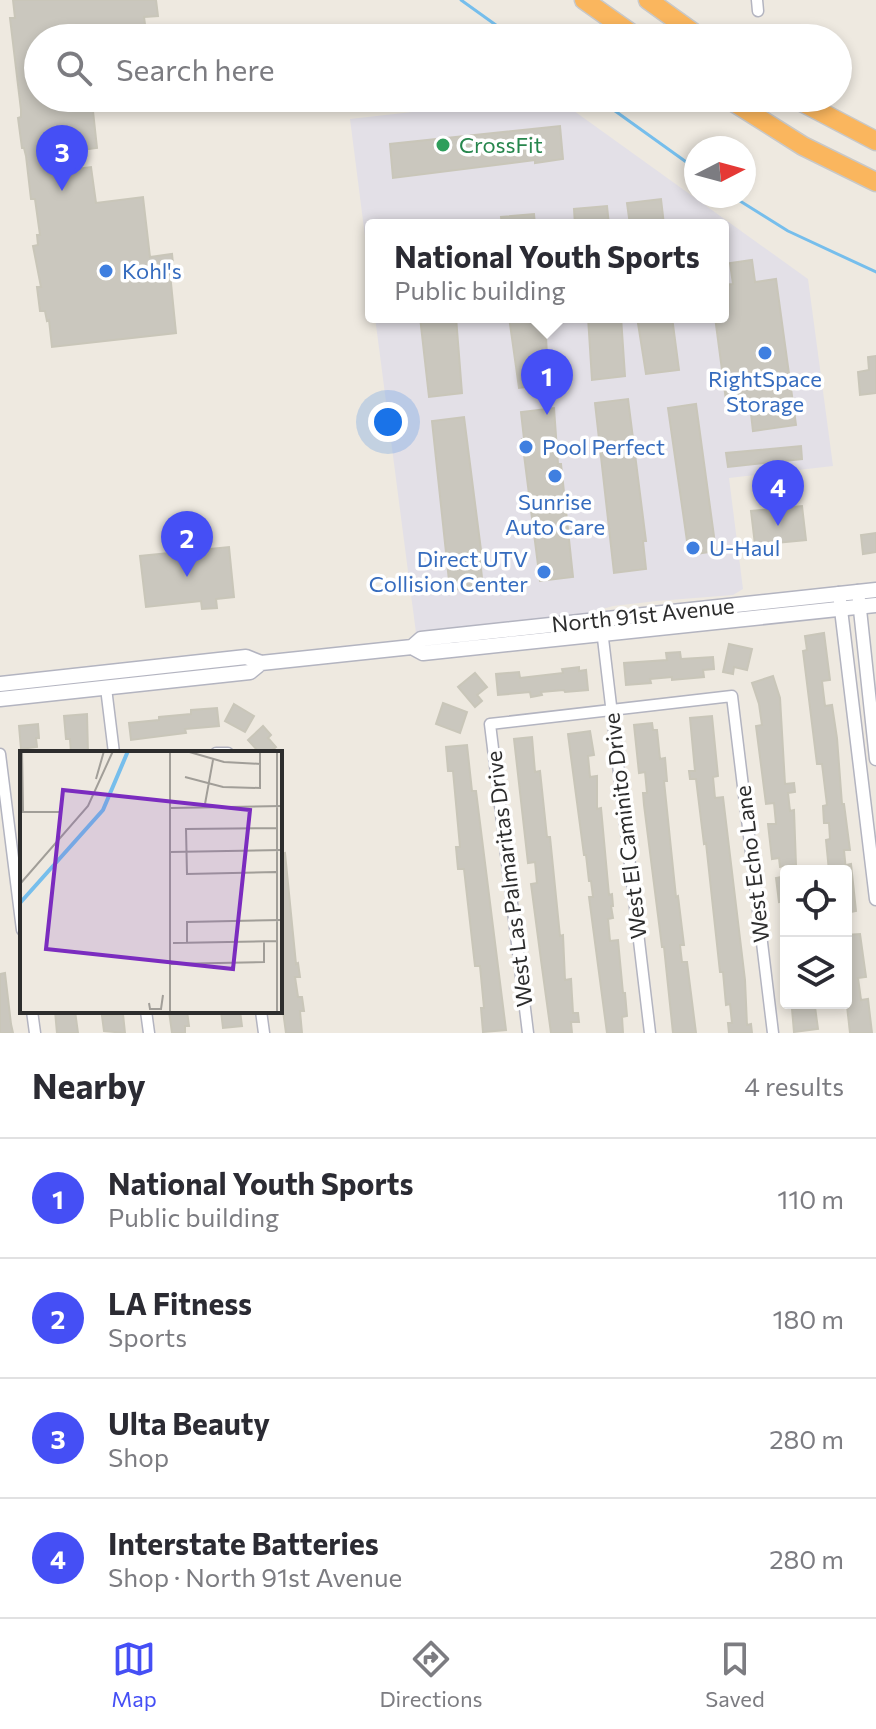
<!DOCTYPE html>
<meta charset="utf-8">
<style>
body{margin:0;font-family:Commissioner,sans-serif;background:#f2f2f3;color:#2b2b33}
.controls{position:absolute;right:24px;bottom:24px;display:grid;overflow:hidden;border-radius:8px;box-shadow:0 4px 12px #0003}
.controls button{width:72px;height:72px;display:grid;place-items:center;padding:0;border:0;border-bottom:2px solid #e1e1e2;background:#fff;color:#2b2b33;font:40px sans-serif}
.compass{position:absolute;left:684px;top:136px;width:72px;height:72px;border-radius:50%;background:#fff;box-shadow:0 4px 12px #0003;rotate:84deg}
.you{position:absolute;left:388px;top:422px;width:28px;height:28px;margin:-20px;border:6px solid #fff;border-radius:50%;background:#1a73e8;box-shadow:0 0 0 12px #1a73e833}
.badge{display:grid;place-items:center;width:52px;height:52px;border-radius:50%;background:#454ff5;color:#fff;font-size:26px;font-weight:700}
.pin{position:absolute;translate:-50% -66px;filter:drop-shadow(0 2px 4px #0008)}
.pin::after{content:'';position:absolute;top:42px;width:28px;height:24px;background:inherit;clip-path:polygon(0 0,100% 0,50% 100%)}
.popup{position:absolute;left:365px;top:219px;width:364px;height:104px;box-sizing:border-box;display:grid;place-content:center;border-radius:8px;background:#fff;filter:drop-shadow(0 2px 6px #0005);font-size:26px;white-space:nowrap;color:#7c7c81}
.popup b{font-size:30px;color:#2b2b33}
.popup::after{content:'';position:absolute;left:50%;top:100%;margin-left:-16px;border:16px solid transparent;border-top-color:#fff}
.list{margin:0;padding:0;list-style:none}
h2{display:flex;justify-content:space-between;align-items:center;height:104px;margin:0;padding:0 32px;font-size:34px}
h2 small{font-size:26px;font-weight:400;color:#7c7c81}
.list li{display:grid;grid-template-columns:52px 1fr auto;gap:24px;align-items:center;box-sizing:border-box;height:120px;padding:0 32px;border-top:2px solid #e1e1e2}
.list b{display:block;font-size:30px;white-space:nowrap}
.list p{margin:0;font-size:26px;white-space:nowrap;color:#7c7c81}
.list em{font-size:26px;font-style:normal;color:#7c7c81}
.icon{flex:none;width:44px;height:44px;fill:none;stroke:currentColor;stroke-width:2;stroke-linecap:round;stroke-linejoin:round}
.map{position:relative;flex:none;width:876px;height:1033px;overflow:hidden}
.search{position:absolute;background:#fff;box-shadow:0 4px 12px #0003;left:24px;right:24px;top:24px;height:88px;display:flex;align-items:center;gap:20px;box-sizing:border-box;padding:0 28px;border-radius:44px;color:#7c7c81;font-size:30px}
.sheet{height:584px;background:#fff}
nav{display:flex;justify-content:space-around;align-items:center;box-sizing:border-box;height:112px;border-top:2px solid #e1e1e2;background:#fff;font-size:22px;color:#7c7c81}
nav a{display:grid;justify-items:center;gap:4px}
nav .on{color:#454ff5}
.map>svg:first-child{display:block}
.industrial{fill:#e3e0e7}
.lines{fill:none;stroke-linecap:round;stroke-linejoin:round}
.stream{stroke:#76beec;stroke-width:3}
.building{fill:#cac7be;stroke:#c9c6b9;stroke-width:2}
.minor-casing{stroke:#b3b4c0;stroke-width:13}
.tertiary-casing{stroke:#b3b4c0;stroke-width:15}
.secondary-casing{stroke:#b3b4c0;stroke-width:17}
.motorway-casing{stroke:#c8c8c8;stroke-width:21}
.minor{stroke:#fff;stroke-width:10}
.tertiary{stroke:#fff;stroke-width:12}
.secondary{stroke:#fff;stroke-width:14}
.motorway{stroke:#fab65e;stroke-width:18}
.leisure-dot{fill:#2e9e5b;stroke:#fff;stroke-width:3}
.shop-dot{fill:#3f7fe0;stroke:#fff;stroke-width:3}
.labels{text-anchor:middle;stroke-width:7;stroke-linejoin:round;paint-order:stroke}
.leisure-label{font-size:22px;fill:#27864d;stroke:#fff;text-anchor:start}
.shop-label{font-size:22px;fill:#366cbe;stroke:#fff;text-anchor:start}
.street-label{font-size:22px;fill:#2d2d2d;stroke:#fff}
.inset-river{fill:none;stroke:#76beec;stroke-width:4}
.inset-road{fill:none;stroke:#a19e98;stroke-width:2}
.view{fill:#7b2cbf;fill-opacity:0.15;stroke:#7b2cbf;stroke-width:4}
.inset-edge{fill:none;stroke:#2d2d2d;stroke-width:4}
</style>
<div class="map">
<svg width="876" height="1033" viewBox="0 0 876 1033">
<rect width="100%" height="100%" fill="#eee9e0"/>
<path class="industrial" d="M537 98H556L808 279 833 466 729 478 743 589 733 595 657 601 613 606 582 615 416 633 375 317H723V225H371V283L350 119Z"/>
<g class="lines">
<path class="stream" d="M461 0 514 38
M597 98 696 169
M732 196 788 231 876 272"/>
</g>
<path class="building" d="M13 0H156L158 16 144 17 146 32 140 33V38H38V98H70L71 104 92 102 97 148 74 151 76 169 91 167 96 203 143 197 150 257 172 254 174 273H170L176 333 52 347 49 320 47 321 45 311H40L37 287H41L33 246 38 245 37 235H40L35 199H31L26 156 24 148H22L18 118 21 117V110L10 18H15Z
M560 126 563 159 535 163V160L393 178 390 144Z
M661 199 664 225H630L627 203Z
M607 206 609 225H575L574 209Z
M534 214 535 225H502L501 217Z
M752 260 755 282 776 279 796 425 753 431 750 405 727 408 715 317H723V285L733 284 730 263Z
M420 317H456L462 393 429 397Z
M509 317H545L547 356 549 355 552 384 519 388Z
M588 317H621L625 376 592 380Z
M637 317H672L679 370 646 374Z
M876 356V393L860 395 858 372 869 370 868 357Z
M628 399 646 541H643L646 569 614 573 595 403Z
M696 404 716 551 689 555 668 408Z
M554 408 558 464H561L573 577 540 581 522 439H524L521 412Z
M464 417 482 558 480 559 483 587 450 590 432 421Z
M801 446 802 459 728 467 726 453Z
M802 506 806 540 755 545 751 511Z
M876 533V552L863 554 861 535Z
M229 547 234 597 216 599 217 608 202 609 201 601 146 607 140 556Z
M824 633 830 680 822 681 825 706 832 705 837 738 842 804H844L850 850H844L846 871H829L826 840 830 839 829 823H824L823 806 827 805 822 764H817L803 651 807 650 805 636Z
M729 644 752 649 747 670 734 667 733 674 723 672Z
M680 652 681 659 713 657 714 669 703 670 704 677 672 680V677L650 679 651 683 626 685 624 663 667 660 666 653Z
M579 667V671L586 670 588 690 565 692 564 690 541 692 542 695 531 697 530 692 498 695 496 674 519 672 520 678 563 673 562 669Z
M475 673 487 687 477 695 482 701 475 707 458 687Z
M773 676 780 698 785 784 794 783 795 792 788 793 790 811 794 810 796 865 780 867 779 858 772 859 768 824H776L774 803 766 804 756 726 762 725 759 704 752 683Z
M443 703 467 712 460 733 436 724Z
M234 704 254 716 245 732 225 721Z
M217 708 219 726 185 729 186 733 131 740 129 723 159 720V717L191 714V710Z
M87 714 88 753H71L70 739H66L64 716Z
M712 716 718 776 713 777 715 798 723 797 745 980 747 1025 751 1024 752 1033H729L728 1023H732L730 1004 726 1005 723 972H720L706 843 704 844 696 779H690L689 771H695L690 718Z
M652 723 653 730H657L660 759 665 758 667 781H664L676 897 678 896 684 945H680L682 962H687L696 1033H673L664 947H662L644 805 643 793H647L645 772 639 773 634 725Z
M38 724 39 738H36L37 747 21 749 19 726Z
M263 726 271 735 268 738 276 747 268 753H260L248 740Z
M590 731 594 755 588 756 590 777 597 776V809L601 808 609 895 612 894 613 906H611L613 918 608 919 610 941 618 940 623 993H625L627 1016 622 1017 623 1033H607L589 897H593L591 881H589L586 855H584L571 757 568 734Z
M532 737 535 772 540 771 547 837H550L560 936 563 935 565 980 571 979 573 1013H578L579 1022H571L572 1033H551L541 960 531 884 537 883 535 862 528 863 514 739Z
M467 745 472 791H476L506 1030 483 1032 481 1008H484L480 966H475L464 869H458L456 847H460L453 771H448L446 747Z
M285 853 296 964 298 963 300 977H295L298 997H302L304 1011H300L302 1033H286L280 989V854Z
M851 864 856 911 846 913V865Z
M786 876V901L779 902 776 878Z
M860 934 866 977 858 978 861 1000 868 999 872 1033H850L846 997V935Z
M5 973 11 1024 13 1033H0V974Z
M815 1007 818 1029 794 1032 792 1009Z
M55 1011H75L78 1033H57Z
M169 1011H187L189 1026H185V1033H172Z
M221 1011H240L242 1026 223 1028Z
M123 1014 125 1033 104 1031 102 1016Z"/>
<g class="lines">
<g class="minor-casing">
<path id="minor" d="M757 0 758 11
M602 630 650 1033
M106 688 114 753
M216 753H228
M0 754 22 930
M32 1011 35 1033
M146 1011 149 1033
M261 1011 264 1033
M528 1033 490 724 732 696 773 1033"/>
</g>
<g class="tertiary-casing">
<path id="tertiary" d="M858 591 876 759
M839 593 876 899"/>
</g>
<g class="secondary-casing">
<path id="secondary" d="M412 647 421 639 876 590
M0 684 246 657 261 663 412 647 423 653 876 605
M0 699 250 672 261 663"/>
</g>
<g class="motorway-casing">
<path id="motorway" d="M584 0 638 38
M648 0 701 38
M727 98 803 146 876 182
M794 98 876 141"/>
</g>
<use href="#minor" class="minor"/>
<use href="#tertiary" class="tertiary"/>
<use href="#secondary" class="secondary"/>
<use href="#motorway" class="motorway"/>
</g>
<circle class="leisure-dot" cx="443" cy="145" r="8"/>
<g class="shop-dot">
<circle cx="106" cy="271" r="8"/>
<circle cx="765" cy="353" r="8"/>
<circle cx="526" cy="447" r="8"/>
<circle cx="555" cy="476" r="8"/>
<circle cx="693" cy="548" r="8"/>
<circle cx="544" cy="572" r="8"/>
</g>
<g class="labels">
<g class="leisure-label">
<text x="459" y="153">CrossFit</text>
</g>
<g class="shop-label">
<text x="122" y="279">Kohl's</text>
<text x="765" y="387" text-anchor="middle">RightSpace<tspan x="765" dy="25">Storage</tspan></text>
<text x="542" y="455">Pool Perfect</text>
<text x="555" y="510" text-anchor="middle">Sunrise<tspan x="555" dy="25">Auto Care</tspan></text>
<text x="709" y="556">U-Haul</text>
<text x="528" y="567" text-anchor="end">Direct UTV<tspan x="528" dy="25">Collision Center</tspan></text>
</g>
<g class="street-label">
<text transform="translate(643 615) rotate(-6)" y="8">North 91st Avenue</text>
<text transform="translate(625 826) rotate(-97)" y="8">West El Caminito Drive</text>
<text transform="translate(752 864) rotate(-97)" y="8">West Echo Lane</text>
<text transform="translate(509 879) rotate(-97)" y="8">West Las Palmaritas Drive</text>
</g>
</g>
<g transform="translate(20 751)">
<rect width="262" height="262" fill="#eee9e0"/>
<path class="inset-river" d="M0 152 83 59 108 0"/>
<path class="inset-road" d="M2 0 3 61M150 0V262M166 0 204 11 241 13M257 0V262M165 26 203 36 240 37V0M76 28 84 0M185 53 193 9M151 57 262 55M1 61H42M150 101 262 99M256 121 167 123 166 78 257 77M0 133 68 55 93 0M153 192 257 190M167 192V171L262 169M150 213 244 211V190M129 252 130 258H141L143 244"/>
<path class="view" d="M43 39 230 59 213 218 26 198Z"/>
<rect width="262" height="262" class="inset-edge"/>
</g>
</svg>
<div class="controls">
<button><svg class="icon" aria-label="locate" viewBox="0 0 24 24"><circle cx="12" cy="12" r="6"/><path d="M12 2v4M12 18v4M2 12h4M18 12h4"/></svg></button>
<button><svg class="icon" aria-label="layers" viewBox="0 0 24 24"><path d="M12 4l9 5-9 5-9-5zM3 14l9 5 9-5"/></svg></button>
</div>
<svg class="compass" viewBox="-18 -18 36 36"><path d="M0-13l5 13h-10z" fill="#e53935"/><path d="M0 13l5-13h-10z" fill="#7c7c81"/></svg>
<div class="you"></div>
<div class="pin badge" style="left:547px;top:415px">1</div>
<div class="popup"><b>National Youth Sports</b>Public building</div>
<div class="pin badge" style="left:187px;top:577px">2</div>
<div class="pin badge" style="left:62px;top:191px">3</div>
<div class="pin badge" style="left:778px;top:526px">4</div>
<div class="search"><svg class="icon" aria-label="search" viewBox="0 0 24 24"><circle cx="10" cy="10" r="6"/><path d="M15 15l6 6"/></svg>Search here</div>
</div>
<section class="sheet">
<h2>Nearby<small>4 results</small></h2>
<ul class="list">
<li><span class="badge">1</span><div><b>National Youth Sports</b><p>Public building</p></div><em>110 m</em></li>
<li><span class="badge">2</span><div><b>LA Fitness</b><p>Sports</p></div><em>180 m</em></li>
<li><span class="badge">3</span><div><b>Ulta Beauty</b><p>Shop</p></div><em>280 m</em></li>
<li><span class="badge">4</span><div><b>Interstate Batteries</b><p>Shop · North 91st Avenue</p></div><em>280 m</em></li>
</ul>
</section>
<nav>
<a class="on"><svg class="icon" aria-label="map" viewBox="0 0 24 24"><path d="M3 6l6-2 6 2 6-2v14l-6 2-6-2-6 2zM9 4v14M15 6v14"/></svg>Map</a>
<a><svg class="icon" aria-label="directions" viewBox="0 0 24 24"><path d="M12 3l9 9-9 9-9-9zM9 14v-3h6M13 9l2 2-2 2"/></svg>Directions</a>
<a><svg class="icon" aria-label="saved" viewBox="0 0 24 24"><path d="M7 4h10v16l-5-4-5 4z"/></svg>Saved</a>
</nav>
